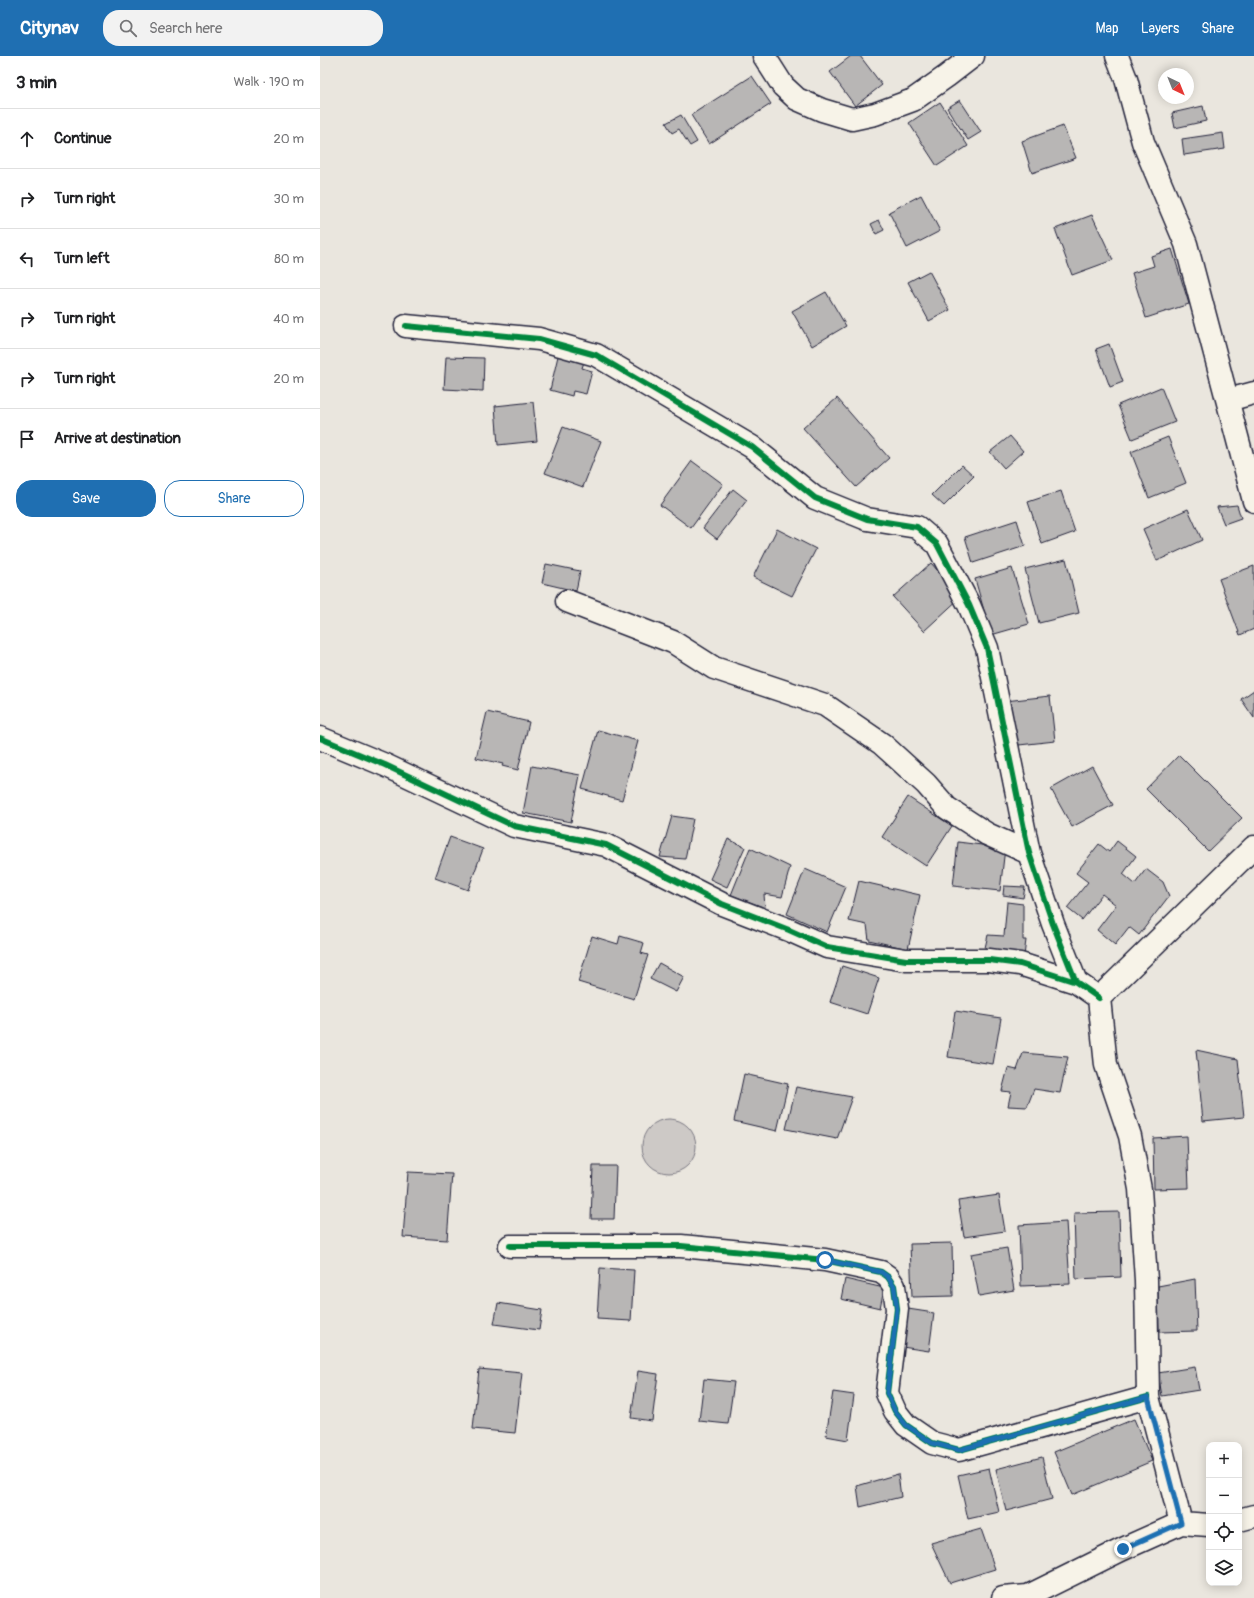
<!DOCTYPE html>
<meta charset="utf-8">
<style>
body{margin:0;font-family:Pangolin,sans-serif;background:#f2f2f2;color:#202124}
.controls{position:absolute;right:12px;bottom:12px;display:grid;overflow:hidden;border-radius:8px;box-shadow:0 2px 10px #0003}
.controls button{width:36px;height:36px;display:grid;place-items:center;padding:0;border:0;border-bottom:1px solid #e0e0e0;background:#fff;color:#202124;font:20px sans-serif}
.compass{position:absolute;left:838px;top:12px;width:36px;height:36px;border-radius:50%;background:#fff;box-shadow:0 2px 10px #0003;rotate:137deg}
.stop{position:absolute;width:12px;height:12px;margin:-9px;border:3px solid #1f6fb2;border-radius:50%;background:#fff}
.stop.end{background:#1f6fb2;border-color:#fff;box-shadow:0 1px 4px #0008}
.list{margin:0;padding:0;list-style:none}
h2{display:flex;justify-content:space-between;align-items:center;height:52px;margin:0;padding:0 16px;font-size:17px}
h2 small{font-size:13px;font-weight:400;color:#757577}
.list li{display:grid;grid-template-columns:26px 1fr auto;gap:12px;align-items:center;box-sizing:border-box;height:60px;padding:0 16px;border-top:1px solid #e0e0e0}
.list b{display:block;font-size:15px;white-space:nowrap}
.list em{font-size:13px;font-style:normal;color:#757577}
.actions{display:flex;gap:8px;padding:12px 16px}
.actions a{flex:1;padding:9px 0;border:1px solid #1f6fb2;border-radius:16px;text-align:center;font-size:14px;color:#1f6fb2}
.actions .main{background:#1f6fb2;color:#fff}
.icon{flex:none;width:22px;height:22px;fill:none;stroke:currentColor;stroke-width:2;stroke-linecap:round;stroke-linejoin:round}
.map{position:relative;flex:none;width:934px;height:1542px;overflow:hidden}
header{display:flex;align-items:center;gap:24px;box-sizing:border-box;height:56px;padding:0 20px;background:#1f6fb2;color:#fff}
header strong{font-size:19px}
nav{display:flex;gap:22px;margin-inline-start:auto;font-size:14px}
.search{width:280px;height:36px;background:#f2f2f2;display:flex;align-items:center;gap:10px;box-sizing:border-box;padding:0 14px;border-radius:16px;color:#757577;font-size:15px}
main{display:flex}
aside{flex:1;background:#fff}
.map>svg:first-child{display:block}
.green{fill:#cdc9c6;stroke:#787680}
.building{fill:#b8b6b5;stroke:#22223b}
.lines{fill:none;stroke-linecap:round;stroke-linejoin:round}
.street-casing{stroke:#22223b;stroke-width:25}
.street{stroke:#f7f3e8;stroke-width:22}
.cycleway-casing{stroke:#f7f3e8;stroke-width:8}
.cycleway{stroke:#00873e;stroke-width:6}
.route{stroke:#1f6fb2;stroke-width:5}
</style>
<header>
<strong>Citynav</strong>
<div class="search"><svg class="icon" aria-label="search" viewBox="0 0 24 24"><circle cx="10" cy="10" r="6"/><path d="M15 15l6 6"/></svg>Search here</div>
<nav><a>Map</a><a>Layers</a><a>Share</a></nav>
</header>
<main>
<aside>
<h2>3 min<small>Walk · 190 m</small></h2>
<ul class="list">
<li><svg class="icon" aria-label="ahead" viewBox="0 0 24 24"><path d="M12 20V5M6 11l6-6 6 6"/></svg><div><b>Continue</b></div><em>20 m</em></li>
<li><svg class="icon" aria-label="right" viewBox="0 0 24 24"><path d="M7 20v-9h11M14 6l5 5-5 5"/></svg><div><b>Turn right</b></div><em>30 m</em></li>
<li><svg class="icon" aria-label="left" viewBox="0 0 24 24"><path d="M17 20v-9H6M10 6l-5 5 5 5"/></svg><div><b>Turn left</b></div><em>80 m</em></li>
<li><svg class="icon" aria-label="right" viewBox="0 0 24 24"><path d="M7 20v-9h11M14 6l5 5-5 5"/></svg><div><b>Turn right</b></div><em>40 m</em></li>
<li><svg class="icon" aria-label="right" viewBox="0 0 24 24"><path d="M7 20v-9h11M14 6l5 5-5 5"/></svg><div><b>Turn right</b></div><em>20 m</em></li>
<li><svg class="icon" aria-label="arrive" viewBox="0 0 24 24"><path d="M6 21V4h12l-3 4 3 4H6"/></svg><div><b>Arrive at destination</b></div></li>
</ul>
<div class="actions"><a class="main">Save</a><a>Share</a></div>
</aside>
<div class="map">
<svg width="934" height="1542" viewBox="0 0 934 1542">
<rect width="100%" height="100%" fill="#eae6de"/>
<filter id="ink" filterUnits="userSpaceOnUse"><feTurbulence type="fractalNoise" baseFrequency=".025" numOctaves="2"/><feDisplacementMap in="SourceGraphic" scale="8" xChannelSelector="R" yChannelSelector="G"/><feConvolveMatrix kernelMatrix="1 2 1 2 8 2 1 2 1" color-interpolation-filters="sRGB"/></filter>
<g filter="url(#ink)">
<path class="green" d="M322 1090a27 27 0 1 1 54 0a27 27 0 1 1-54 0Z"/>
<path class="building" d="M531 0H540L562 29 535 50 510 16Z
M432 20 451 48 389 88 371 59Z
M640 44 661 76 648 84 627 52Z
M620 46 648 90 617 110 589 67Z
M883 50 886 65 855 72 852 57Z
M361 59 377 86 370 90 359 73 352 77 346 67Z
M743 70 756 102 712 117 702 85Z
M903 77 905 93 864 99 862 83Z
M601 139 620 175 587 192 569 156Z
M772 159 793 204 752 219 735 173Z
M559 164 564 174 556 178 551 168Z
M852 193 869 248 826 262 812 217 834 210 831 200Z
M609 215 630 254 609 265 588 226Z
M506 236 526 270 492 290 472 255Z
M789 288 803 326 790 331 776 293Z
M238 300 264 306 262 312 272 315 266 338 253 335 252 340 230 334Z
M126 301 164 302 163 335 124 333Z
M841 331 855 366 812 383 798 349Z
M517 342 569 402 536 431 483 372Z
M213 346 217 385 178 389 175 350Z
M243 371 281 385 263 431 225 417Z
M690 380 703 395 684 412 670 396Z
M848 381 866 427 829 442 811 396Z
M372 405 403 428 371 472 340 449Z
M642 409 654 420 624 450 612 439Z
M413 433 427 444 397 483 383 472Z
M741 435 755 476 722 488 708 446Z
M917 449 921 462 904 468 897 451Z
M868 453 882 484 837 505 823 473Z
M697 464 705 490 653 507 645 481Z
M457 473 496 493 472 540 433 521Z
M746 503 759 557 719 567 705 513Z
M611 507 641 541 604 575 573 541Z
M226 508 260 515 256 535 222 527Z
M934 510V573L920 579 899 523Z
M692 512 709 568 671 579 655 523Z
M934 634V662L921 643Z
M730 640 735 685 690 690 685 645Z
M167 656 209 666 198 714 182 710 183 708 156 702Z
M278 674 318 685 302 744 262 733Z
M859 699 922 762 888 795 826 733Z
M212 710 260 719 251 766 203 757Z
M772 710 793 749 752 771 731 733Z
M588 741 632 770 606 810 562 781Z
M352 760 373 763 365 803 340 801Z
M130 781 163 793 148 834 115 822Z
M408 783 425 791 407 831 390 823Z
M797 785 816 800 803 818 815 828 826 813 843 826 849 840 819 879 809 871 795 889 777 874 796 849 782 838 762 864 747 852 768 826 756 817 779 788 789 796Z
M638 786 685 792 680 835 633 830Z
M430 792 470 811 462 841 444 838 445 852 411 839Z
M485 813 526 831 507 876 467 858Z
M539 825 600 839 588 893 549 884 547 869 529 865Z
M684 830 705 831 703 842 683 839Z
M687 846 703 848V884H706L704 900 664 896 668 879 684 880Z
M272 880 298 888 300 880 324 887 321 897 328 899 314 943 258 926Z
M339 907 364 921 356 936 330 923Z
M522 910 559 922 547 958 510 946Z
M635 955 681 962 673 1008 628 1001Z
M876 994 918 1003 924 1061 883 1065Z
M703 997 748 1001 740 1037 714 1033 707 1051 688 1050 691 1036 682 1035 688 1012 697 1014Z
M424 1018 468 1028 457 1075 414 1065Z
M476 1031 532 1041 517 1083 466 1073Z
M867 1080 869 1132 834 1133 833 1082Z
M273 1110H296L294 1163H271Z
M88 1116 132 1118 127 1184 83 1181Z
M679 1139 685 1175 644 1181 638 1145Z
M799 1156 801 1221 756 1223 754 1157Z
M746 1166 750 1228 701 1230 699 1169Z
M632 1187 633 1240 592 1241 590 1188Z
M687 1192 694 1234 659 1240 651 1198Z
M280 1212 314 1214 311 1265 277 1263Z
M525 1223 564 1232 560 1252 521 1243Z
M875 1223 877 1275 839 1276 838 1230Z
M178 1247 222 1254 219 1274 174 1268Z
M588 1253 614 1257 609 1295 582 1291Z
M875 1311 879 1334 842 1340 838 1317Z
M159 1313 202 1317 195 1377 153 1373Z
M318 1315 338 1318 332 1365 311 1362Z
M384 1323 414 1326 408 1368 379 1365Z
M513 1336 534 1339 528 1384 506 1380Z
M814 1363 832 1405 752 1439 734 1396Z
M722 1401 732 1443 686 1455 676 1413Z
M669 1412 679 1456 648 1463 638 1419Z
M578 1418 581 1441 540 1451 537 1430Z
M661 1473 675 1513 630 1527 611 1487Z"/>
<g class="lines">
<g class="street-casing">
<path id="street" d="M444 0 463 30 477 43 502 54 532 63 555 58 593 44 627 20 653 0
M797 0 806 23 823 86 866 188 934 445
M86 270 219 283 276 299 432 391 495 442 547 463 597 471 617 488 649 549 667 592 709 797 733 868 756 926
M908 344 934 337
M247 545 353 586 394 612 505 649 562 688 606 728 627 752 667 778 709 797
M0 682 65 709 194 770 286 789 402 848 469 874 507 891 586 904H669L700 908 756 926 779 942
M190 1190H361L505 1204 561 1216 568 1221 574 1230 577 1253 567 1337 575 1355 586 1369 612 1387 639 1394 828 1341
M919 1464 934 1460
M889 1469 861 1467 828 1341 826 1224 820 1133 810 1080 786 1009 779 942 934 791
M683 1542 708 1540 803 1493 861 1467"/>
</g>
<use href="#street" class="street"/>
<g class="cycleway-casing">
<path id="cycleway" d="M86 270 219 283 276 299 432 391 495 442 547 463 597 471 617 488 649 549 667 592 709 797 733 868 756 926
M0 682 65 709 194 770 286 789 402 848 469 874 507 891 586 904H669L700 908 756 926 779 942
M190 1190H361L505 1204 561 1216 568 1221 574 1230 577 1253 567 1337 575 1355 586 1369 612 1387 639 1394 828 1341"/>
</g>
<use href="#cycleway" class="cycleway"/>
</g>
</g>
<g class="lines" filter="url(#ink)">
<path class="route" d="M505 1204 561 1216 568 1221 574 1230 577 1253 567 1337 575 1355 586 1369 612 1387 639 1394 828 1341 861 1467 803 1493"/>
</g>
</svg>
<div class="controls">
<button>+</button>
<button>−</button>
<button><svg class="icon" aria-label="locate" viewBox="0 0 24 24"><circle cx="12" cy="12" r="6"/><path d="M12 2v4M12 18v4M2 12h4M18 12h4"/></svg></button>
<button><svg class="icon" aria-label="layers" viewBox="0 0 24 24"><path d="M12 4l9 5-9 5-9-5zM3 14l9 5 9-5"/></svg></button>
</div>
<svg class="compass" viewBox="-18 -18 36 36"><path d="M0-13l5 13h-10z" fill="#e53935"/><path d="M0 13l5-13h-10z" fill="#757577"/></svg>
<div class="stop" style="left:505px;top:1204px"></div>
<div class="stop end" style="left:803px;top:1493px"></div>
</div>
</main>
